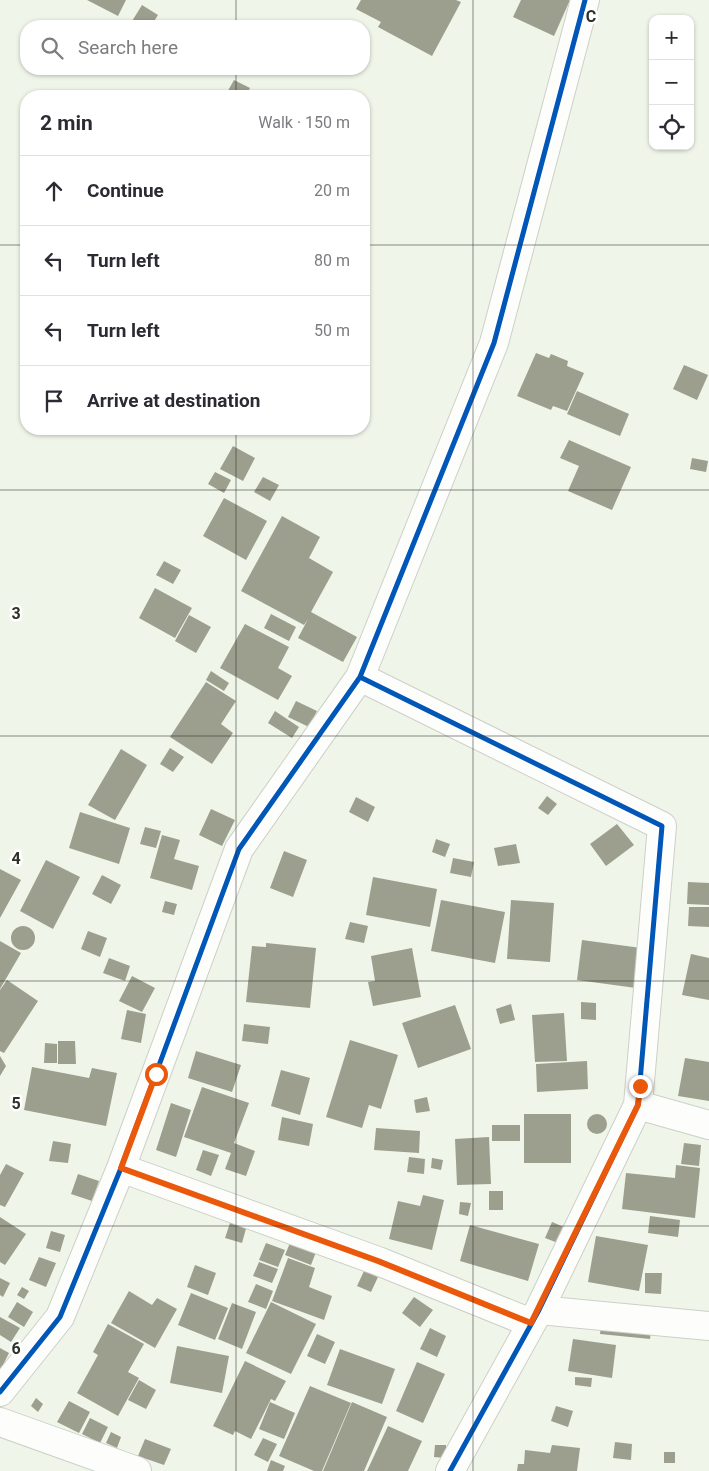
<!DOCTYPE html>
<meta charset="utf-8">
<style>
body{margin:0;font-family:Roboto,sans-serif;background:#f7f7f7;color:#2b2b33}
.controls{position:absolute;right:15px;top:15px;display:grid;overflow:hidden;border-radius:10px;box-shadow:0 1px 4px #0004}
.controls button{width:45px;height:45px;display:grid;place-items:center;padding:0;border:0;border-bottom:1px solid #e1e1e2;background:#fff;color:#2b2b33;font:25px sans-serif}
.stop{position:absolute;width:15px;height:15px;margin:-11px;border:4px solid #ea580c;border-radius:50%;background:#fff}
.stop.end{background:#ea580c;border-color:#fff;box-shadow:0 1px 5px #0008}
.list{margin:0;padding:0;list-style:none}
h2{display:flex;justify-content:space-between;align-items:center;height:65px;margin:0;padding:0 20px;font-size:21px}
h2 small{font-size:16px;font-weight:400;color:#7c7c81}
.list li{display:grid;grid-template-columns:32px 1fr auto;gap:15px;align-items:center;box-sizing:border-box;height:70px;padding:0 20px;border-top:1px solid #e1e1e2}
.list b{display:block;font-size:19px;white-space:nowrap}
.list em{font-size:16px;font-style:normal;color:#7c7c81}
.icon{flex:none;width:28px;height:28px;fill:none;stroke:currentColor;stroke-width:2;stroke-linecap:round;stroke-linejoin:round}
.map{position:relative;flex:none;width:709px;height:1471px;overflow:hidden}
.search{position:absolute;background:#fff;box-shadow:0 1px 4px #0004;left:20px;top:20px;width:350px;height:55px;display:flex;align-items:center;gap:12px;box-sizing:border-box;padding:0 18px;border-radius:20px;color:#7c7c81;font-size:19px}
.panel{position:absolute;background:#fff;box-shadow:0 1px 4px #0004;left:20px;top:90px;width:350px;height:345px;border-radius:20px}
.map>svg:first-child{display:block}
.building{fill:#9c9f8d}
.lines{fill:none;stroke-linecap:round;stroke-linejoin:round}
.street-casing{stroke:#ccd0c7;stroke-width:30}
.street{stroke:#fdfefc;stroke-width:28}
.cycleway-casing{stroke:#fff;stroke-width:8}
.cycleway{stroke:#0057b8;stroke-width:5}
.route{stroke:#ea580c;stroke-width:6}
.grid{fill:none;stroke:#2d3128;stroke-width:1;stroke-opacity:0.55}
.grid-label{font-size:16px;text-anchor:middle;font-weight:bold;fill:#2d3128;stroke:#fff;stroke-width:5;stroke-linejoin:round;paint-order:stroke}
</style>
<div class="map">
<svg width="709" height="1471" viewBox="0 0 709 1471">
<rect width="100%" height="100%" fill="#eff5e9"/>
<path class="building" d="M87 0H126L118 16Z
M361 0H456L461 2 432 56 378 27 381 22 356 9Z
M521 0H570L554 36 513 17Z
M142 5 158 15 151 26H129Z
M234 80 250 88 246 96H225Z
M536 353 549 358 551 354 568 361 567 366 584 373 567 411 553 406 551 410 517 396Z
M684 365 708 375 697 400 673 389Z
M577 391 629 414 620 436 567 414Z
M569 440 631 467 612 510 568 491 579 466 560 458Z
M233 446 255 458 243 481 220 469Z
M692 458 708 461 706 472 690 469Z
M215 472 231 480 224 493 208 484Z
M263 477 279 485 270 501 254 492Z
M224 498 267 521 246 560 203 536Z
M282 516 320 537 309 558 333 572 311 612 357 637 343 662 298 638 308 619 304 625 241 591Z
M164 561 181 570 173 584 156 575Z
M155 588 192 608 175 638 139 618Z
M271 614 296 627 289 641 264 628Z
M189 615 211 627 196 653 175 641Z
M245 624 289 647 278 668 292 676 278 700 220 668Z
M211 671 229 683 224 691 206 680Z
M206 682 236 701 221 724 233 733 212 764 170 737Z
M296 701 317 711 309 727 288 717Z
M275 711 299 727 292 738 268 723Z
M170 748 184 757 173 772 160 764Z
M121 749 147 765 115 820 88 805Z
M547 796 557 804 548 815 538 808Z
M356 797 375 807 368 822 349 812Z
M211 809 235 820 222 846 199 835Z
M80 812 130 828 119 864 69 848Z
M617 824 634 845 606 866 590 844Z
M145 827 161 831 156 848 140 844Z
M162 835 180 840 174 859 199 866 192 890 150 878Z
M436 839 450 844 445 857 432 852Z
M516 844 520 863 498 866 494 848Z
M284 851 307 860 293 897 270 888Z
M453 858 474 862 471 877 450 873Z
M46 860 80 877 53 929 20 911Z
M0 869 21 880 0 918Z
M102 875 121 885 111 904 92 894Z
M373 877 437 889 430 927 366 915Z
M688 882 709 883V905L687 904Z
M441 900 505 912 495 963 431 951Z
M511 900 554 903 550 962 507 959Z
M165 901 177 904 174 915 162 912Z
M689 907H709V927L688 926Z
M350 922 368 926 364 943 345 939Z
M11 938a12 12 0 1 1 24 0a12 12 0 1 1-24 0Z
M88 931 107 938 100 957 81 949Z
M582 940 641 948 636 988 577 980Z
M0 941 21 953 0 989Z
M266 943 316 948 310 1008 246 1002 252 946 266 947Z
M412 948 421 997 373 1006 368 982 375 981 371 956Z
M691 954 709 958V1000L682 995Z
M109 958 130 966 125 981 103 973Z
M132 976 155 988 142 1012 119 1001Z
M7 980 38 1001 4 1053 0 1051V990Z
M581 1002 596 1003V1020L581 1019Z
M511 1004 515 1020 500 1024 496 1009Z
M455 1005 471 1049 418 1068 402 1023Z
M127 1010 146 1014 141 1043 121 1039Z
M564 1013 567 1061 535 1062 532 1015Z
M244 1024 270 1027 268 1044 242 1041Z
M350 1040 398 1055 381 1109 369 1105 362 1128 326 1117Z
M58 1041H75L76 1064H58Z
M45 1043 57 1044V1063H44Z
M196 1051 241 1065 232 1092 188 1078Z
M0 1056 6 1066 0 1076Z
M685 1058 709 1062V1101L678 1096Z
M587 1061 588 1089 537 1092 536 1064Z
M32 1067 89 1078 92 1068 117 1073 106 1126 24 1110Z
M281 1070 310 1078 300 1115 271 1106Z
M202 1087 249 1103 234 1143 255 1151 246 1176 225 1169 231 1153 184 1137Z
M427 1097 430 1111 416 1113 414 1100Z
M171 1103 191 1110 176 1157 156 1150Z
M587 1124a10 10 0 1 1 20 0a10 10 0 1 1-20 0Z
M524 1114H571V1163H524Z
M282 1117 313 1124 309 1146 278 1140Z
M492 1125H520V1141H492Z
M376 1128 420 1131 419 1153 374 1150Z
M489 1137 491 1184 457 1185 455 1139Z
M53 1141 71 1144 68 1163 49 1161Z
M684 1143 701 1145 699 1166 681 1164Z
M203 1150 219 1155 211 1176 196 1170Z
M409 1157 425 1159 424 1174 407 1172Z
M432 1158 443 1160 441 1170 431 1168Z
M6 1164 24 1173 5 1207 0 1205V1175Z
M676 1165 700 1168 695 1218 622 1209 626 1173 675 1178Z
M78 1174 99 1181 92 1201 71 1194Z
M489 1191H503V1210H489Z
M423 1195 444 1200 432 1250 389 1239 398 1201 420 1206Z
M460 1202 471 1203 468 1216 459 1214Z
M650 1216 680 1220 678 1237 648 1233Z
M0 1217 26 1234 5 1265 0 1262Z
M231 1220 247 1225 242 1243 225 1238Z
M552 1222 564 1227 558 1243 545 1238Z
M470 1225 539 1244 528 1281 460 1261Z
M51 1231 65 1235 60 1252 46 1248Z
M596 1236 648 1245 639 1291 588 1282Z
M292 1238 318 1247 311 1265 285 1255Z
M266 1243 285 1250 278 1267 259 1260Z
M39 1257 56 1263 46 1287 29 1280Z
M288 1258 315 1268 309 1287 332 1296 324 1320 272 1301Z
M259 1262 278 1269 272 1283 253 1276Z
M195 1265 216 1273 208 1295 187 1287Z
M364 1271 378 1277 371 1292 357 1286Z
M645 1273H662L661 1294 645 1293Z
M0 1278 10 1283 3 1297 0 1295Z
M256 1284 273 1291 266 1309 248 1302Z
M22 1287 29 1291 24 1299 17 1295Z
M129 1291 152 1305 157 1298 177 1309 155 1348 111 1323Z
M191 1293 228 1308 215 1340 178 1325Z
M414 1297 433 1310 420 1327 402 1313Z
M17 1302 33 1312 24 1327 8 1317Z
M271 1302 316 1324 291 1374 246 1353Z
M232 1303 256 1312 242 1349 218 1339Z
M0 1317 20 1328 11 1342 0 1335Z
M602 1319 652 1324 650 1339 600 1334Z
M108 1324 144 1344 128 1372 139 1378 118 1416 77 1393 98 1355 93 1352Z
M430 1328 446 1336 437 1357 420 1349Z
M317 1334 335 1342 325 1364 307 1356Z
M573 1339 616 1345 612 1378 568 1371Z
M177 1346 229 1356 222 1393 170 1383Z
M0 1348 9 1353 0 1371Z
M340 1349 395 1369 382 1404 327 1385Z
M245 1361 286 1381 275 1401 271 1399 251 1439 235 1431 233 1435 213 1426Z
M417 1362 445 1374 423 1423 396 1411Z
M575 1377 592 1378 591 1387 575 1385Z
M139 1380 156 1390 146 1409 128 1400Z
M310 1386 351 1403 322 1471H314L279 1456Z
M36 1398 43 1404 38 1412 31 1406Z
M69 1401 90 1412 79 1433 57 1422Z
M270 1402 295 1413 284 1439 259 1429Z
M352 1402 387 1417 364 1471H323Z
M556 1406 573 1411 568 1427 551 1421Z
M90 1418 108 1427 100 1443 82 1434Z
M388 1426 422 1441 408 1471H367Z
M111 1432 121 1437 117 1448 106 1443Z
M263 1438 277 1444 268 1462 254 1455Z
M145 1439 171 1449 164 1465 138 1456Z
M615 1442 632 1444 631 1460 613 1458Z
M435 1445H446V1458L434 1457Z
M552 1445 580 1448 577 1471H517L518 1464H524L525 1450 550 1453Z
M664 1452H675V1463H664Z
M271 1460 285 1466 283 1471H267Z"/>
<g class="lines">
<g class="street-casing">
<path id="street" d="M360 677 662 826 638 1105 539 1310 450 1471
M638 1105 709 1125
M121 1168 378 1261 531 1323
M539 1310 709 1326
M0 1392 60 1317 121 1168 239 849 360 677 494 343 585 0
M0 1422 137 1471"/>
</g>
<use href="#street" class="street"/>
<g class="cycleway-casing">
<path id="cycleway" d="M360 677 662 826 638 1105 539 1310 450 1471
M0 1392 60 1317 121 1168 239 849 360 677 494 343 585 0"/>
</g>
<use href="#cycleway" class="cycleway"/>
</g>
<g class="lines">
<path class="route" d="M156 1074 121 1168 378 1261 531 1323 638 1105 640 1086"/>
</g>
<path class="grid" d="M236 0V26M473 0V1471M236 69V96M0 245H26M364 245H709M236 429V1471M0 490H709M0 736H709M0 981H709M0 1226H709"/>
<g class="grid-label">
<text x="591" y="22">C</text>
<text x="16" y="619">3</text>
<text x="16" y="864">4</text>
<text x="16" y="1109">5</text>
<text x="16" y="1354">6</text>
</g>
</svg>
<div class="controls">
<button>+</button>
<button>−</button>
<button><svg class="icon" aria-label="locate" viewBox="0 0 24 24"><circle cx="12" cy="12" r="6"/><path d="M12 2v4M12 18v4M2 12h4M18 12h4"/></svg></button>
</div>
<div class="stop" style="left:156px;top:1074px"></div>
<div class="stop end" style="left:640px;top:1086px"></div>
<div class="search"><svg class="icon" aria-label="search" viewBox="0 0 24 24"><circle cx="10" cy="10" r="6"/><path d="M15 15l6 6"/></svg>Search here</div>
<section class="panel">
<h2>2 min<small>Walk · 150 m</small></h2>
<ul class="list">
<li><svg class="icon" aria-label="ahead" viewBox="0 0 24 24"><path d="M12 20V5M6 11l6-6 6 6"/></svg><div><b>Continue</b></div><em>20 m</em></li>
<li><svg class="icon" aria-label="left" viewBox="0 0 24 24"><path d="M17 20v-9H6M10 6l-5 5 5 5"/></svg><div><b>Turn left</b></div><em>80 m</em></li>
<li><svg class="icon" aria-label="left" viewBox="0 0 24 24"><path d="M17 20v-9H6M10 6l-5 5 5 5"/></svg><div><b>Turn left</b></div><em>50 m</em></li>
<li><svg class="icon" aria-label="arrive" viewBox="0 0 24 24"><path d="M6 21V4h12l-3 4 3 4H6"/></svg><div><b>Arrive at destination</b></div></li>
</ul>
</section>
</div>
